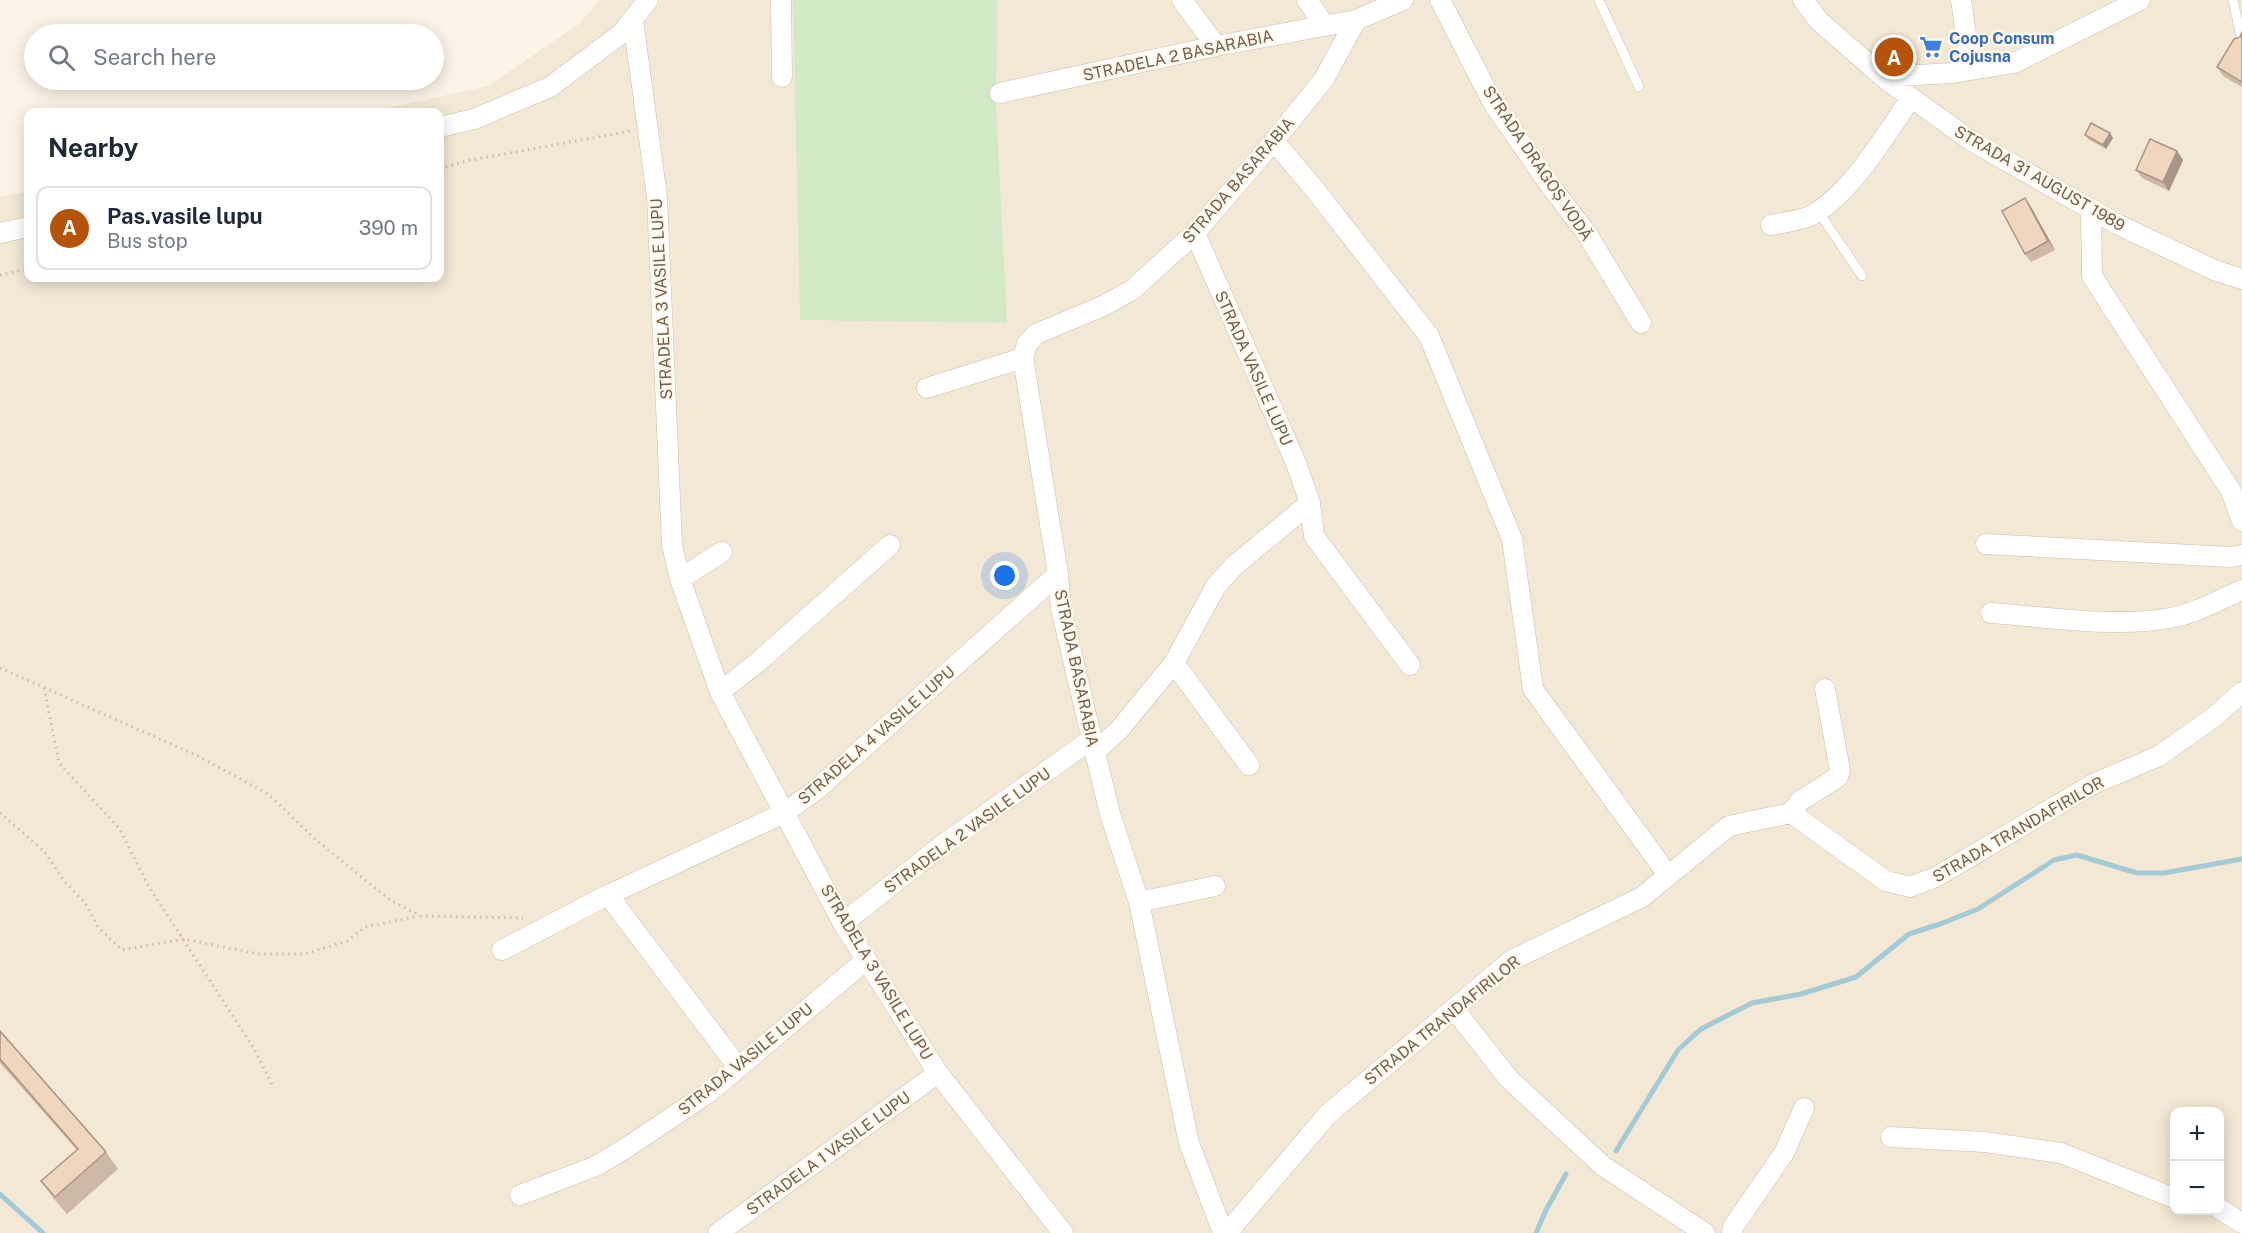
<!DOCTYPE html>
<meta charset="utf-8">
<style>
body{margin:0;font-family:"Public Sans",sans-serif;background:#f6f6f7;color:#1f2937}
.controls{position:absolute;right:18px;bottom:18px;display:grid;overflow:hidden;border-radius:12px;box-shadow:0 3px 15px #0003}
.controls button{width:54px;height:54px;display:grid;place-items:center;padding:0;border:0;border-bottom:2px solid #e0e1e3;background:#fff;color:#1f2937;font:30px sans-serif}
.you{position:absolute;left:1005px;top:576px;width:21px;height:21px;margin:-15px;border:4px solid #fff;border-radius:50%;background:#1a73e8;box-shadow:0 0 0 9px #1a73e833}
.badge{display:grid;place-items:center;width:39px;height:39px;border-radius:50%;background:#b45309;color:#fff;font-size:20px;font-weight:700}
.pin{position:absolute;translate:-50% -50%;border:3px solid #fff;box-shadow:0 2px 6px #0006}
.list{margin:0;padding:0;list-style:none}
h2{display:flex;justify-content:space-between;align-items:center;height:78px;margin:0;padding:0 24px;font-size:26px}
h2 small{font-size:20px;font-weight:400;color:#747a83}
.list li{display:grid;grid-template-columns:39px 1fr auto;gap:18px;align-items:center;box-sizing:border-box;height:84px;margin:0 12px 12px;padding:0 12px;border:2px solid #e0e1e3;border-radius:12px}
.list b{display:block;font-size:22px;white-space:nowrap}
.list p{margin:0;font-size:20px;white-space:nowrap;color:#747a83}
.list em{font-size:20px;font-style:normal;color:#747a83}
.icon{flex:none;width:33px;height:33px;fill:none;stroke:currentColor;stroke-width:2;stroke-linecap:round;stroke-linejoin:round}
.map{position:relative;flex:none;width:2242px;height:1233px;overflow:hidden}
.search{position:absolute;background:#fff;box-shadow:0 3px 15px #0003;left:24px;top:24px;width:420px;height:66px;display:flex;align-items:center;gap:15px;box-sizing:border-box;padding:0 21px;border-radius:33px;color:#747a83;font-size:22px}
.panel{position:absolute;background:#fff;box-shadow:0 3px 15px #0003;left:24px;top:108px;width:420px;height:174px;border-radius:12px}
.map>svg:first-child{display:block}
.residential{fill:#f3e7d5;fill-rule:evenodd}
.green{fill:#d2e9c6}
.lines{fill:none;stroke-linecap:round;stroke-linejoin:round}
.stream{stroke:#a2cbd6;stroke-width:5}
.lane-casing{stroke:#cdbdad;stroke-width:10}
.street-casing{stroke:#cdbdad;stroke-width:21}
.path{stroke:#d5b9a2;stroke-width:3;stroke-dasharray:1.5 4.5;stroke-linecap:butt}
.lane{stroke:#fff;stroke-width:9}
.street{stroke:#fff;stroke-width:20}
.wall{fill:#ceb7a4}
.shaded-wall{fill:#a89586}
.building{fill:#f0d5bf;stroke:#a89586;stroke-width:1.5}
.labels{text-anchor:middle;stroke-width:5;stroke-linejoin:round;paint-order:stroke}
.shop-label{font-size:16px;font-weight:bold;fill:#366cbe;stroke:#fef9ed;text-anchor:start}
.street-label{font-size:16px;fill:#745d4c;stroke:#fef9ed}
</style>
<div class="map">
<svg width="2242" height="1233" viewBox="0 0 2242 1233">
<rect width="100%" height="100%" fill="#fcf5e7"/>
<path class="residential" d="M600 0H2242V1233H0V197L28 191V278H440V112H370L488 86 579 24ZM2174 1112H2220V1210H2174Z"/>
<path class="green" d="M793 0H997L996 108 1007 323 800 320Z"/>
<g class="lines">
<path class="stream" d="M1616 1151 1678 1050 1701 1029 1752 1003 1801 994 1856 977 1909 934 1940 924 1978 909 2054 860 2077 855 2137 873H2164L2242 859
M0 1194 43 1233
M1536 1233 1546 1210 1566 1174"/>
<g class="lane-casing">
<path id="lane" d="M1599 0 1639 87
M2233 0 2242 41
M1818 211 1862 276"/>
</g>
<g class="street-casing">
<path id="street" d="M781 0 782 77
M1182 0 1216 46
M1307 0 1325 26
M1440 0 1493 103 1552 188 1585 231 1641 323
M1803 0 1819 21 1888 81 1970 140 2117 224 2214 270 2242 279
M1961 0 1971 69
M633 20 657 197 672 545 680 579 720 692 843 923 938 1073 1063 1233
M1883 77 1952 73 2014 63 2140 0
M1000 93 1216 46 1356 20
M440 127 474 119 550 87 622 33 648 0
M1274 141 1316 191 1429 336 1512 539 1533 689 1668 875
M2091 210 2092 276 2231 491 2242 521
M1771 225C1784 222 1801 221 1812 215 1851 194 1886 134 1911 98
M0 233 28 227
M1195 233 1296 463 1310 503 1314 536 1410 665
M927 388 1023 358
M1986 544 2230 557 2242 555
M680 579 722 552
M1991 613C2047 617 2116 628 2170 618 2194 614 2219 600 2242 590
M1174 663 1249 765
M720 692 758 662 890 545
M1095 752 1119 730 1174 663 1216 586 1234 566 1310 503
M1791 813 1800 801 1838 777 1840 770 1825 689
M608 895 738 1067
M1139 902 1215 886
M843 923 944 844 1092 739
M502 950 608 895 784 813 816 790 1058 574
M1454 1009 1509 1079 1603 1166 1705 1233
M1891 1137 1985 1142 2061 1153 2174 1198
M520 1195 596 1166 626 1148 708 1093 866 960
M2220 1209 2242 1223
M718 1233 938 1073
M1223 1233 1189 1143 1139 902 1110 814 1095 752 1061 609 1058 574 1023 358 1027 344 1036 334 1103 306 1132 290 1195 233 1274 141 1324 79 1356 20 1403 0
M1227 1233 1328 1114 1512 960 1642 897 1729 826 1791 813 1886 881 1910 887 1936 877 2093 784 2159 756 2214 717 2242 692
M1732 1233 1733 1227 1784 1153 1804 1108"/>
</g>
<path class="path" d="M440 169 466 161 631 131
M0 275 28 269
M0 668 198 756 268 794 316 840 390 900 421 916 523 918
M44 688 59 763 119 828 149 887 253 1047 274 1088
M0 813 44 851 64 881 85 903 98 927 122 950 184 939 258 954H304L347 941 365 927 419 916"/>
<use href="#lane" class="lane"/>
<use href="#street" class="street"/>
</g>
<path class="wall" d="M2242 32V87L2223 76 2217 67 2240 37Z
M2110 133 2113 138 2106 149 2088 139 2085 135Z
M2177 151 2183 160 2169 191 2142 178 2136 170Z
M2031 207 2055 250 2031 262 2025 254Z
M0 1031 106 1152 118 1169 67 1214 54 1199 41 1181 77 1150 0 1063Z"/>
<path class="shaded-wall" d="M2110 133 2113 138 2106 149 2103 145Z
M2177 151 2183 160 2169 191 2163 182Z
M2025 198 2031 207 2055 250 2048 241Z"/>
<path class="building" d="M2242 32V82L2217 67 2234 39 2240 37Z
M2091 123 2110 133 2103 145 2085 135Z
M2150 139 2177 151 2163 182 2136 170Z
M2025 198 2048 241 2025 254 2002 211Z
M0 1031 106 1152 55 1197 41 1181 78 1149 0 1059Z"/>
<defs>
<g id="supermarket-bare" transform="scale(1.8)"><path d="M-6-5.5h2.5l.6 2H6L4.5 2H-2.5L-4.4-4H-6ZM-1.5 3.2a1.3 1.3 0 1 0 .1 0ZM3 3.2a1.3 1.3 0 1 0 .1 0Z" fill="#3f7fe0" stroke="#fef9ed" stroke-width="2.5" paint-order="stroke"/></g>
</defs>
<g fill-rule="evenodd">
<use href="#supermarket-bare" x="1931" y="47"/>
</g>
<g class="labels">
<g class="shop-label">
<text x="1949" y="44">Coop Consum<tspan x="1949" dy="18">Cojusna</tspan></text>
</g>
<g class="street-label">
<text transform="translate(1178 55) rotate(-12)" y="6">STRADELA 2 BASARABIA</text>
<text transform="translate(1538 163) rotate(56)" y="6">STRADA DRAGOȘ VODĂ</text>
<text transform="translate(2040 178) rotate(30)" y="6">STRADA 31 AUGUST 1989</text>
<text transform="translate(1238 180) rotate(-49)" y="6">STRADA BASARABIA</text>
<text transform="translate(661 299) rotate(-93)" y="6">STRADELA 3 VASILE LUPU</text>
<text transform="translate(1254 368) rotate(66)" y="6">STRADA VASILE LUPU</text>
<text transform="translate(1077 668) rotate(78)" y="6">STRADA BASARABIA</text>
<text transform="translate(876 735) rotate(-41)" y="6">STRADELA 4 VASILE LUPU</text>
<text transform="translate(2018 829) rotate(-30)" y="6">STRADA TRANDAFIRILOR</text>
<text transform="translate(967 830) rotate(-36)" y="6">STRADELA 2 VASILE LUPU</text>
<text transform="translate(877 972) rotate(59)" y="6">STRADELA 3 VASILE LUPU</text>
<text transform="translate(1442 1020) rotate(-39)" y="6">STRADA TRANDAFIRILOR</text>
<text transform="translate(745 1059) rotate(-39)" y="6">STRADA VASILE LUPU</text>
<text transform="translate(828 1153) rotate(-36)" y="6">STRADELA 1 VASILE LUPU</text>
</g>
</g>
</svg>
<div class="controls">
<button>+</button>
<button>−</button>
</div>
<div class="you"></div>
<div class="pin badge" style="left:1894px;top:57px">A</div>
<div class="search"><svg class="icon" aria-label="search" viewBox="0 0 24 24"><circle cx="10" cy="10" r="6"/><path d="M15 15l6 6"/></svg>Search here</div>
<section class="panel">
<h2>Nearby<small></small></h2>
<ul class="list">
<li><span class="badge">A</span><div><b>Pas.vasile lupu</b><p>Bus stop</p></div><em>390 m</em></li>
</ul>
</section>
</div>
